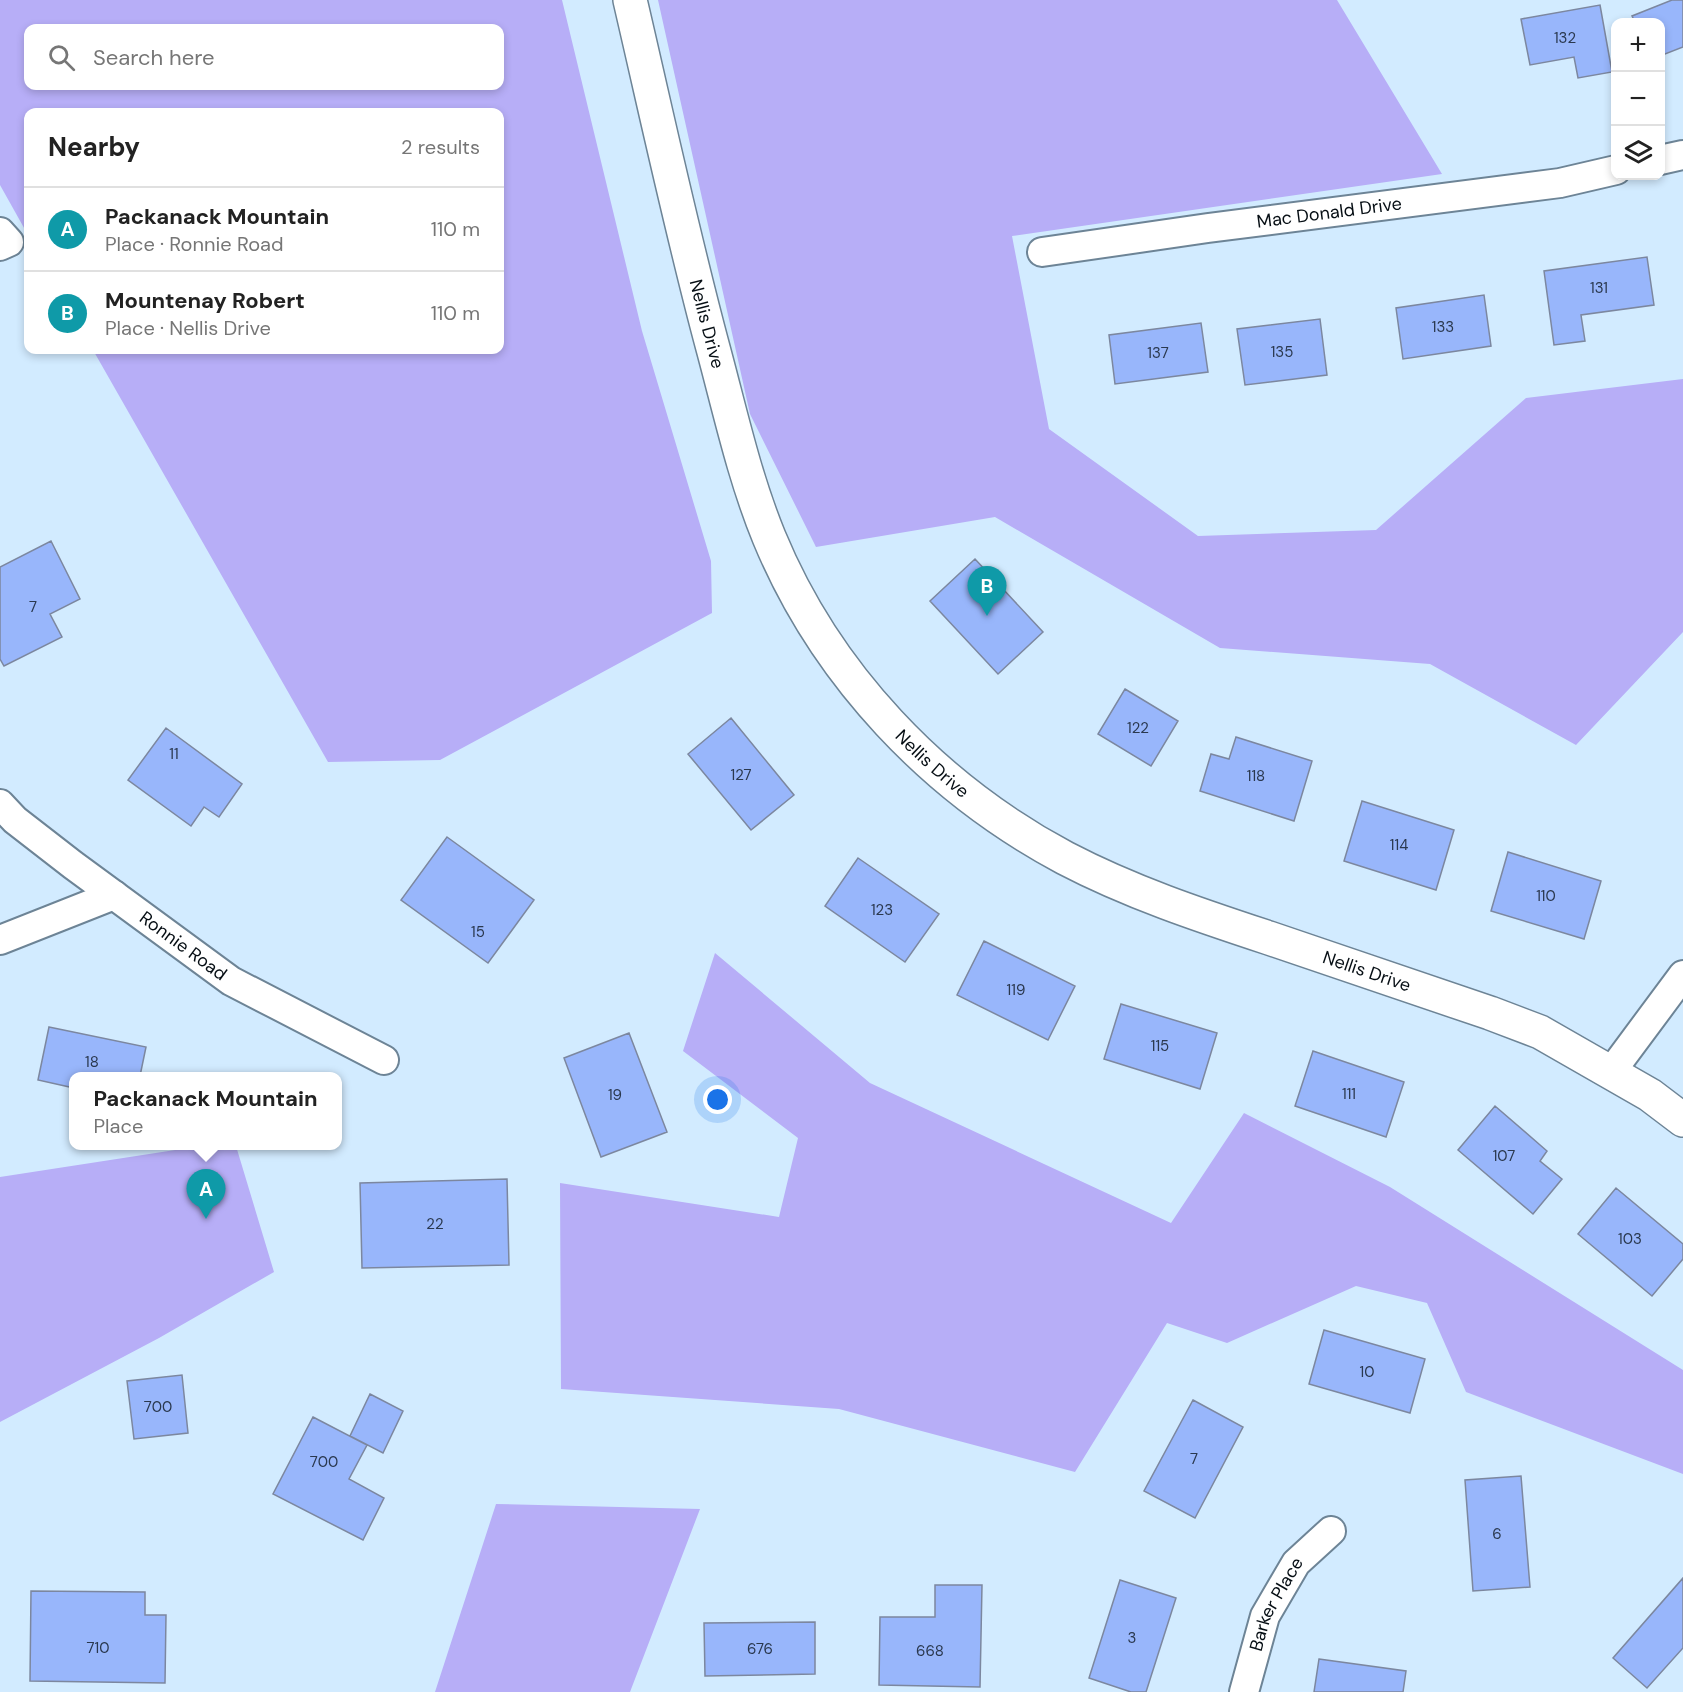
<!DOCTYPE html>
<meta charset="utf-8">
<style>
body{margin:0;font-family:"DM Sans",sans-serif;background:#f2f2f2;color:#222}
.controls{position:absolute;right:18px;top:18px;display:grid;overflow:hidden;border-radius:12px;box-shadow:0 3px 9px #0003}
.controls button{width:54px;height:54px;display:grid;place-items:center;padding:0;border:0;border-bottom:2px solid #e0e0e0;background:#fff;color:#222;font:30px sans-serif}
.you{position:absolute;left:718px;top:1100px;width:21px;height:21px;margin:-15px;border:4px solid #fff;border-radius:50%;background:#1a73e8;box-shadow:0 0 0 9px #1a73e833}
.badge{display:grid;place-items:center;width:39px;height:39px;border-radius:50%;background:#b45309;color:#fff;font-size:20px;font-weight:700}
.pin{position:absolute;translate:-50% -50px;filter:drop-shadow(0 2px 3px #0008)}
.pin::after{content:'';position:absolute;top:32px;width:21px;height:18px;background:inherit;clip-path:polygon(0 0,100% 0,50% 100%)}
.popup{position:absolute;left:69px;top:1072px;width:273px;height:78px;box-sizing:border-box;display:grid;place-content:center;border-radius:12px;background:#fff;filter:drop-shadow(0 2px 4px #0005);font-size:20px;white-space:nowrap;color:#767676}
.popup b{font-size:22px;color:#222}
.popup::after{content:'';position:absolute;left:50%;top:100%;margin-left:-12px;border:12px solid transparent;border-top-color:#fff}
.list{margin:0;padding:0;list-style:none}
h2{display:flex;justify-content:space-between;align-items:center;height:78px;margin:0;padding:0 24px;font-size:26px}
h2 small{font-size:20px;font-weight:400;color:#767676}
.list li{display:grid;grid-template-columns:39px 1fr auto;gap:18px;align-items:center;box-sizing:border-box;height:84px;padding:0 24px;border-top:2px solid #e0e0e0}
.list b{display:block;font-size:22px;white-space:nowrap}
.list p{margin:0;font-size:20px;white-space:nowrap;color:#767676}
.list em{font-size:20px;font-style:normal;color:#767676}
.icon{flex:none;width:33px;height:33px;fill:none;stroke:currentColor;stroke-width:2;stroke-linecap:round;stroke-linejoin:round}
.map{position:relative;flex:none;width:1683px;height:1692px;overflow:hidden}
.search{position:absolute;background:#fff;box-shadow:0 3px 9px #0003;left:24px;top:24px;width:480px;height:66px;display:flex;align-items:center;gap:15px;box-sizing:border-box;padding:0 21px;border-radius:12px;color:#767676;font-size:22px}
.panel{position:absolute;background:#fff;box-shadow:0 3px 9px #0003;left:24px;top:108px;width:480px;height:246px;border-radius:12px}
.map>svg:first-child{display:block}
.forest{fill:#b7aef7;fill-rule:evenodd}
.building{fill:#98b6fb;stroke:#7c879f;stroke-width:1.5}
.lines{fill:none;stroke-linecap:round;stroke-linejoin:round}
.minor-casing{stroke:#6d8496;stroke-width:32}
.tertiary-casing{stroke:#6d8496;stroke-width:36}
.minor{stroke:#fff;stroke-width:28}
.tertiary{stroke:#fff;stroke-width:33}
.labels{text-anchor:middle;stroke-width:6;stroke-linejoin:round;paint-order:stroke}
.number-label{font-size:15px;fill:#2a384e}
.street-label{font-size:18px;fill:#060e14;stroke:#d2ebff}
</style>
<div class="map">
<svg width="1683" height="1692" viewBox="0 0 1683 1692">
<rect width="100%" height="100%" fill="#d2ebff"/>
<path class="forest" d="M0 0H562L642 331 711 561 712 613 440 760 328 762 93 350H500V112H28V235L0 185ZM28 28H500V86H28Z
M658 0H1337L1442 174 1012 236 1049 429 1198 536 1376 530 1526 398 1683 379V632L1576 745 1430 664 1220 648 995 517 816 547 750 414Z
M715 953 870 1083 1171 1223 1244 1113 1390 1187 1683 1370V1474L1466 1392 1427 1303 1356 1286 1227 1343 1167 1323 1075 1472 839 1409 561 1389 560 1183 779 1217 798 1138 683 1051Z
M201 1146H236L274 1272 159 1338 0 1422V1177Z
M496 1504 700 1509 630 1692H435Z"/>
<path class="building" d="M1672 0H1683V47L1660 56V22H1635L1632 16Z
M1600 5 1612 72 1578 78 1574 57 1530 65 1521 19Z
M1647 257 1654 305 1581 315 1585 341 1554 345 1544 271Z
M1484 295 1491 346 1403 359 1396 308Z
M1320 319 1327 375 1245 385 1237 329Z
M1201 323 1208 372 1115 384 1109 335Z
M51 541 80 599 50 614 62 637 4 666 0 659V567Z
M975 559 1043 632 998 674 930 601Z
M1125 689 1178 721 1151 766 1098 734Z
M731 718 794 795 751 830 688 754Z
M166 728 242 784 219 817 204 807 191 826 128 780Z
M1236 737 1312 761 1294 821 1200 791 1211 754 1229 759Z
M1362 801 1454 830 1436 890 1344 861Z
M447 837 534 900 488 963 401 900Z
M1508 852 1601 881 1584 939 1491 911Z
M858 858 939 914 905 962 825 906Z
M984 941 1075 986 1048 1040 957 995Z
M1121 1004 1217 1033 1200 1089 1104 1059Z
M49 1027 146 1047 140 1076H74V1088L38 1080Z
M629 1033 667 1132 601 1157 564 1058Z
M1313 1051 1404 1082 1386 1137 1295 1106Z
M1495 1106 1547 1151 1540 1161 1562 1179 1533 1214 1458 1150Z
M507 1179 509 1265 362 1268 360 1183Z
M1616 1188 1683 1244V1259L1652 1296 1578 1234Z
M1324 1330 1425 1359 1410 1413 1309 1384Z
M182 1375 188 1433 134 1439 127 1381Z
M370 1394 403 1411 383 1453 350 1436Z
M1193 1400 1243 1427 1195 1518 1144 1491Z
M313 1417 367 1445 349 1479 384 1498 363 1540 273 1494Z
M1521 1476 1530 1587 1473 1591 1465 1480Z
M1683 1578V1648L1647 1688 1613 1658Z
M1120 1580 1176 1598 1146 1692H1131L1089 1678Z
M935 1585H982L980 1687 879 1685 880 1617H935Z
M31 1591 145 1592V1615H166L165 1683 30 1681Z
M815 1622V1674L705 1676 704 1623Z
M1319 1659 1406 1671 1403 1692H1314Z"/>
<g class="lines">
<g class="minor-casing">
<g id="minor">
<path d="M1660 160 1683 155"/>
<path d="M0 232 9 242 0 246"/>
<path id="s1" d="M1042 252 1208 228 1560 183 1616 170"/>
<path id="s2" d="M0 804 15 820 73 865 231 981 384 1060"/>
<path d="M0 940 114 895"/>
<path d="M1611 1072 1683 975"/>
<path id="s3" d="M1244 1692 1265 1616 1296 1563 1331 1531"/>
</g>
</g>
<g class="tertiary-casing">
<g id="tertiary">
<path id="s4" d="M630 0C657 116 682 233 713 348 730 411 744 476 769 537 826 675 934 788 1065 858 1130 892 1199 915 1269 938 1342 963 1416 988 1490 1013L1540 1032 1650 1095 1683 1120"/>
</g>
</g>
<use href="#minor" class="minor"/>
<use href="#tertiary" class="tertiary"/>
</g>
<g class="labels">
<g class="number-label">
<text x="1565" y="43">132</text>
<text x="1599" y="293">131</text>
<text x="1443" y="332">133</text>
<text x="1282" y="357">135</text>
<text x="1158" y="358">137</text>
<text x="33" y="612">7</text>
<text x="1138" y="733">122</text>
<text x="174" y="759">11</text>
<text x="741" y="780">127</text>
<text x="1256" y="781">118</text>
<text x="1399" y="850">114</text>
<text x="1546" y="901">110</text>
<text x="882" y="915">123</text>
<text x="478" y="937">15</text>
<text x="1016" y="995">119</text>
<text x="1160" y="1051">115</text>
<text x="92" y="1067">18</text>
<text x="1349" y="1099">111</text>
<text x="615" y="1100">19</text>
<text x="1504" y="1161">107</text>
<text x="435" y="1229">22</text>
<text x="1630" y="1244">103</text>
<text x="1367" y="1377">10</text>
<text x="158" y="1412">700</text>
<text x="1194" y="1464">7</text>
<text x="324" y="1467">700</text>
<text x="1497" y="1539">6</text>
<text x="1132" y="1643">3</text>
<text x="98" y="1653">710</text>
<text x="760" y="1654">676</text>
<text x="930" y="1656">668</text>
</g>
<g class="street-label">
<text dy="6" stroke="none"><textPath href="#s1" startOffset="290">Mac Donald Drive</textPath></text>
<text dy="6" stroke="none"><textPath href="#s4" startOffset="333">Nellis Drive</textPath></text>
<text dy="6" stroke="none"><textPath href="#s4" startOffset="837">Nellis Drive</textPath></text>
<text dy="6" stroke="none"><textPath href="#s2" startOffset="232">Ronnie Road</textPath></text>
<text dy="6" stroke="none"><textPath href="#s4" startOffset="1323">Nellis Drive</textPath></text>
<text dy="6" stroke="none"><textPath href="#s3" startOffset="94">Barker Place</textPath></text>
</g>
</g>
</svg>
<div class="controls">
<button>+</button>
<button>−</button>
<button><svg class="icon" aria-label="layers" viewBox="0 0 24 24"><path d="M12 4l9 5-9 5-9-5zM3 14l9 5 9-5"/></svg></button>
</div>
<div class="you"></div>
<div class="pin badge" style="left:206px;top:1219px;background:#0f9aa8">A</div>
<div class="popup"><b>Packanack Mountain</b>Place</div>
<div class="pin badge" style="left:987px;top:616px;background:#0f9aa8">B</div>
<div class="search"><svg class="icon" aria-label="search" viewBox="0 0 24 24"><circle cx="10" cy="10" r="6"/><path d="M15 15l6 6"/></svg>Search here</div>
<section class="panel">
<h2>Nearby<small>2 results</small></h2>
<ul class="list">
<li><span class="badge" style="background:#0f9aa8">A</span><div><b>Packanack Mountain</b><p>Place · Ronnie Road</p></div><em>110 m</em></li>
<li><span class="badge" style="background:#0f9aa8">B</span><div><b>Mountenay Robert</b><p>Place · Nellis Drive</p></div><em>110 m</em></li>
</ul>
</section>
</div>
